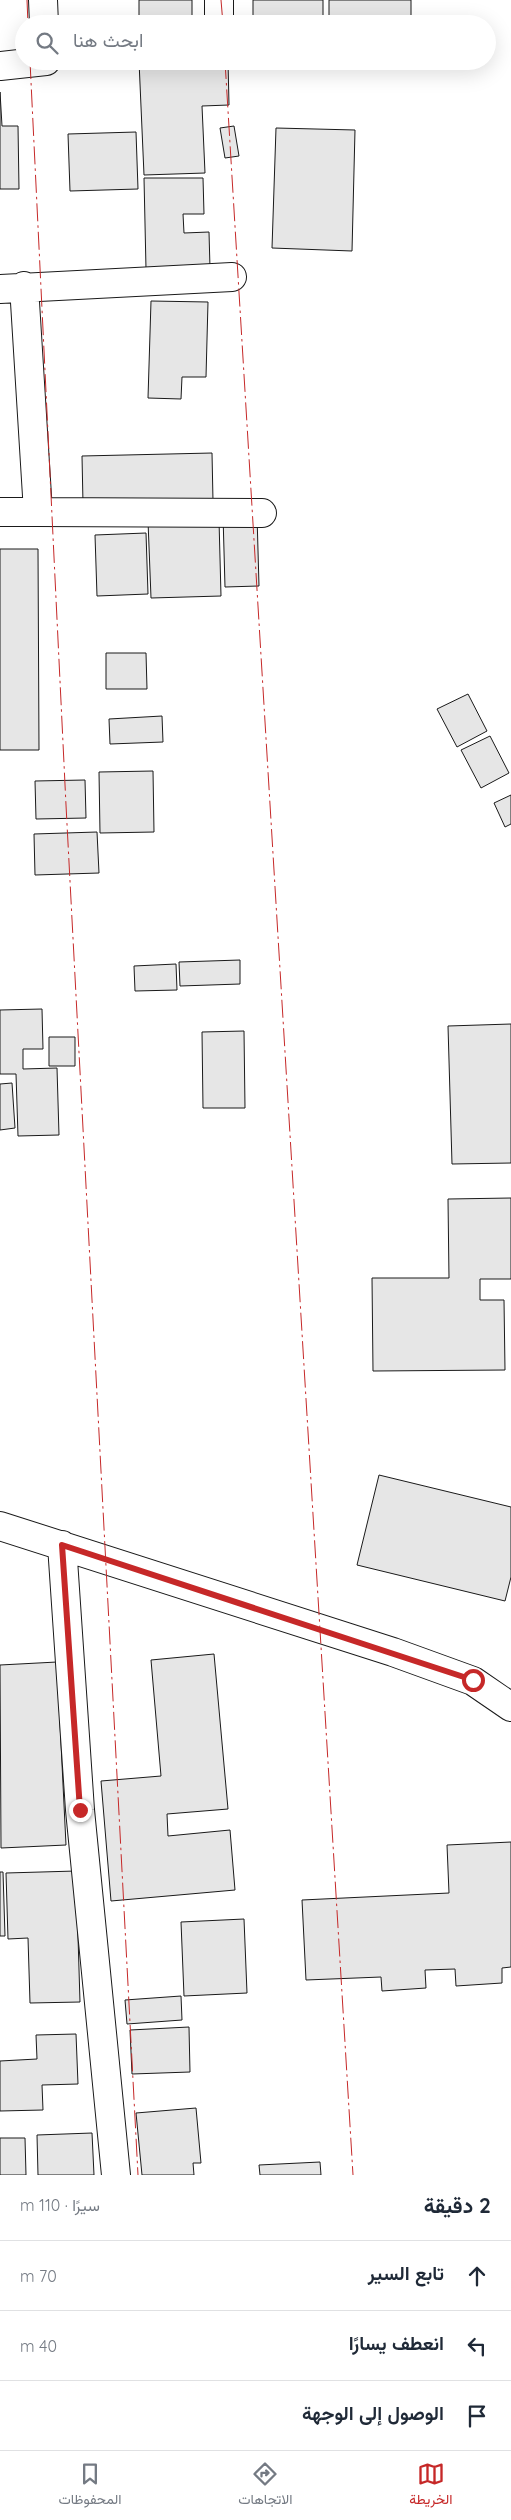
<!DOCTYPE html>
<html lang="ar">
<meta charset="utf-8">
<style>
body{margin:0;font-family:Quicksand,Vazirmatn,sans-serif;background:#f2f2f3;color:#1f2937;direction:rtl}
.stop{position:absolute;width:15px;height:15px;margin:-11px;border:4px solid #c62828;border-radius:50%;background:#fff}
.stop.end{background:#c62828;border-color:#fff;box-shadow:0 1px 5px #0008}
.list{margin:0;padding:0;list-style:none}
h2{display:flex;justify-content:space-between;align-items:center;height:65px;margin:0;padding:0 20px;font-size:21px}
h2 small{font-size:16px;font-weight:400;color:#747a83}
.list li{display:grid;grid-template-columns:32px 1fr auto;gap:15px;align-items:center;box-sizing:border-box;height:70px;padding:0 20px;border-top:1px solid #e0e1e3}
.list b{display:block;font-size:19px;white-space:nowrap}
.list em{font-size:16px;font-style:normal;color:#747a83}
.icon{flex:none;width:28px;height:28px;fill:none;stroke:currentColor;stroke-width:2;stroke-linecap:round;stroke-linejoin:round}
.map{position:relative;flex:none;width:511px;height:2175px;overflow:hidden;direction:ltr}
.search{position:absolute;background:#fff;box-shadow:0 5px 20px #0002;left:15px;right:15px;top:15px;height:55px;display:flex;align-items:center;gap:12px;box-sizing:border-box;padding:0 18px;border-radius:28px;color:#747a83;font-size:19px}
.sheet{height:275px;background:#fff}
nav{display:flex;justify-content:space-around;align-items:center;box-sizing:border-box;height:70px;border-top:1px solid #e0e1e3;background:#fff;font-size:14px;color:#747a83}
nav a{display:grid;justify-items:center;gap:2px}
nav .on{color:#c62828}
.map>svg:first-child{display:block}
.building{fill:#e6e6e6;stroke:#1a1a1a}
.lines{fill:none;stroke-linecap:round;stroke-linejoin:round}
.street-casing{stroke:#1a1a1a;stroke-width:30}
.street{stroke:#fff;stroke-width:28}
.power{stroke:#c62828;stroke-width:1;stroke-dasharray:18 4 2.5 4;stroke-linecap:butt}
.route{stroke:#c62828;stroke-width:6}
</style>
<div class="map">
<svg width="511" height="2175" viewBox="0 0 511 2175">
<rect width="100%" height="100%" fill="#fff"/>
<path class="building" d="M139 0H192V21L139 22Z
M253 0H323V24H253Z
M329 0H411V24H329Z
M139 61H228L229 105 202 106 205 173 144 175Z
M0 92 2 126H18L19 189H0Z
M234 126 239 156 225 158 220 128Z
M276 128 355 130 352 251 272 248Z
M136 132 138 189 70 191 68 134Z
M144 178H203L204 214H183L184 233 209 232 210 268 146 269Z
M151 301 208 302 206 377H182L181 399 148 398Z
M212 453 213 501 83 504 82 456Z
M223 515H257L259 586 225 587Z
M219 520 221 596 151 598 148 521Z
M146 533 148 594 97 596 95 535Z
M0 549H38L39 750H0Z
M106 653H146L147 689H106Z
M468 694 487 731 457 747 437 709Z
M162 716 163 742 110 744 109 719Z
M490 736 509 773 481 788 461 750Z
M153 771 154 832 100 833 99 772Z
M85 780 86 818 36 819 35 781Z
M511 795V824L505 827 494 803Z
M97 832 99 873 35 875 34 834Z
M240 960V984L180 986 179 962Z
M176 964 177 990 135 991 134 966Z
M42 1009 43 1049H23V1069L57 1068 59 1135 18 1136 16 1074H0V1010Z
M511 1024V1163L452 1164 448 1026Z
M244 1031 245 1108H203L202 1032Z
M49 1037H75V1066H49Z
M12 1083 15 1128 0 1130V1084Z
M511 1198V1279H480V1300H504L505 1370 373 1371 372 1278H449L448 1199Z
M379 1475 511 1507V1577L505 1601 357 1565Z
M214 1654 228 1809 167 1814 168 1836 230 1830 235 1890 111 1901 101 1781 161 1776 151 1660Z
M57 1662 66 1845 1 1848 0 1665Z
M511 1842V1967L502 1968V1983L456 1986 455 1969 425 1970 426 1988 382 1991 381 1977 306 1980 302 1900 449 1893 447 1845Z
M76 1871 80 2002 30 2003 28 1938 8 1939 6 1873Z
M0 1872H3L5 1936H0Z
M244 1919 247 1993 184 1996 181 1922Z
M181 1996 182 2020 127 2024 125 2000Z
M189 2027 190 2072 132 2074 130 2030Z
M76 2034 78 2084 42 2085 43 2110 0 2111V2061L37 2059 36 2035Z
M196 2108 201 2163H193L194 2175H142L136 2113Z
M92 2133 94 2175H38L37 2135Z
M0 2138H25L26 2175H0Z
M320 2162 321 2175H260L259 2165Z"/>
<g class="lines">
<g class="street-casing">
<path id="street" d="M43 0 44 24
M219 0V24
M0 66 46 61
M0 289 232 277
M0 512H38L24 286
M38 512 262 513
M0 1526 393 1652 473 1681 511 1707
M62 1545 80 1810 116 2175"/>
</g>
<use href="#street" class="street"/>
<path class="power" d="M27 0 28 24
M221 0 223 24
M30 61 66 805 138 2175
M225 61 353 2175"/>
</g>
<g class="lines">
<path class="route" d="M80 1810 62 1545 473 1680"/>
</g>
</svg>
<div class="stop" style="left:473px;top:1680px"></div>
<div class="stop end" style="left:80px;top:1810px"></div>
<div class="search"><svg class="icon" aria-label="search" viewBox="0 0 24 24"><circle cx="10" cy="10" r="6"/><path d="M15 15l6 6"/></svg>ابحث هنا</div>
</div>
<section class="sheet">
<h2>2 دقيقة<small>سيرًا · 110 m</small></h2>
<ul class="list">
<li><svg class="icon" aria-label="ahead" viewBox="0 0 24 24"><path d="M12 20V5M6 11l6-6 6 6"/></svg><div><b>تابع السير</b></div><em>70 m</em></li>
<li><svg class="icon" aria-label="left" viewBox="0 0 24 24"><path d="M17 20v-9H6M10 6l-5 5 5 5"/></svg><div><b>انعطف يسارًا</b></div><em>40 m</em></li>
<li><svg class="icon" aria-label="arrive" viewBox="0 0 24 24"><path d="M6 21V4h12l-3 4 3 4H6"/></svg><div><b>الوصول إلى الوجهة</b></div></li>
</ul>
</section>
<nav>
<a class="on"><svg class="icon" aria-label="map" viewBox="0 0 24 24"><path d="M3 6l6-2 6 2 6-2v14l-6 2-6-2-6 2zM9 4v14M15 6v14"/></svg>الخريطة</a>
<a><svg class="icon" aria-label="directions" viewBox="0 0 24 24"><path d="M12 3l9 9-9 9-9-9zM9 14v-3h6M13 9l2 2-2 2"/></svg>الاتجاهات</a>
<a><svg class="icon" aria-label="saved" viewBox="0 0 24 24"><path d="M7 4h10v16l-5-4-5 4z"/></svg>المحفوظات</a>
</nav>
